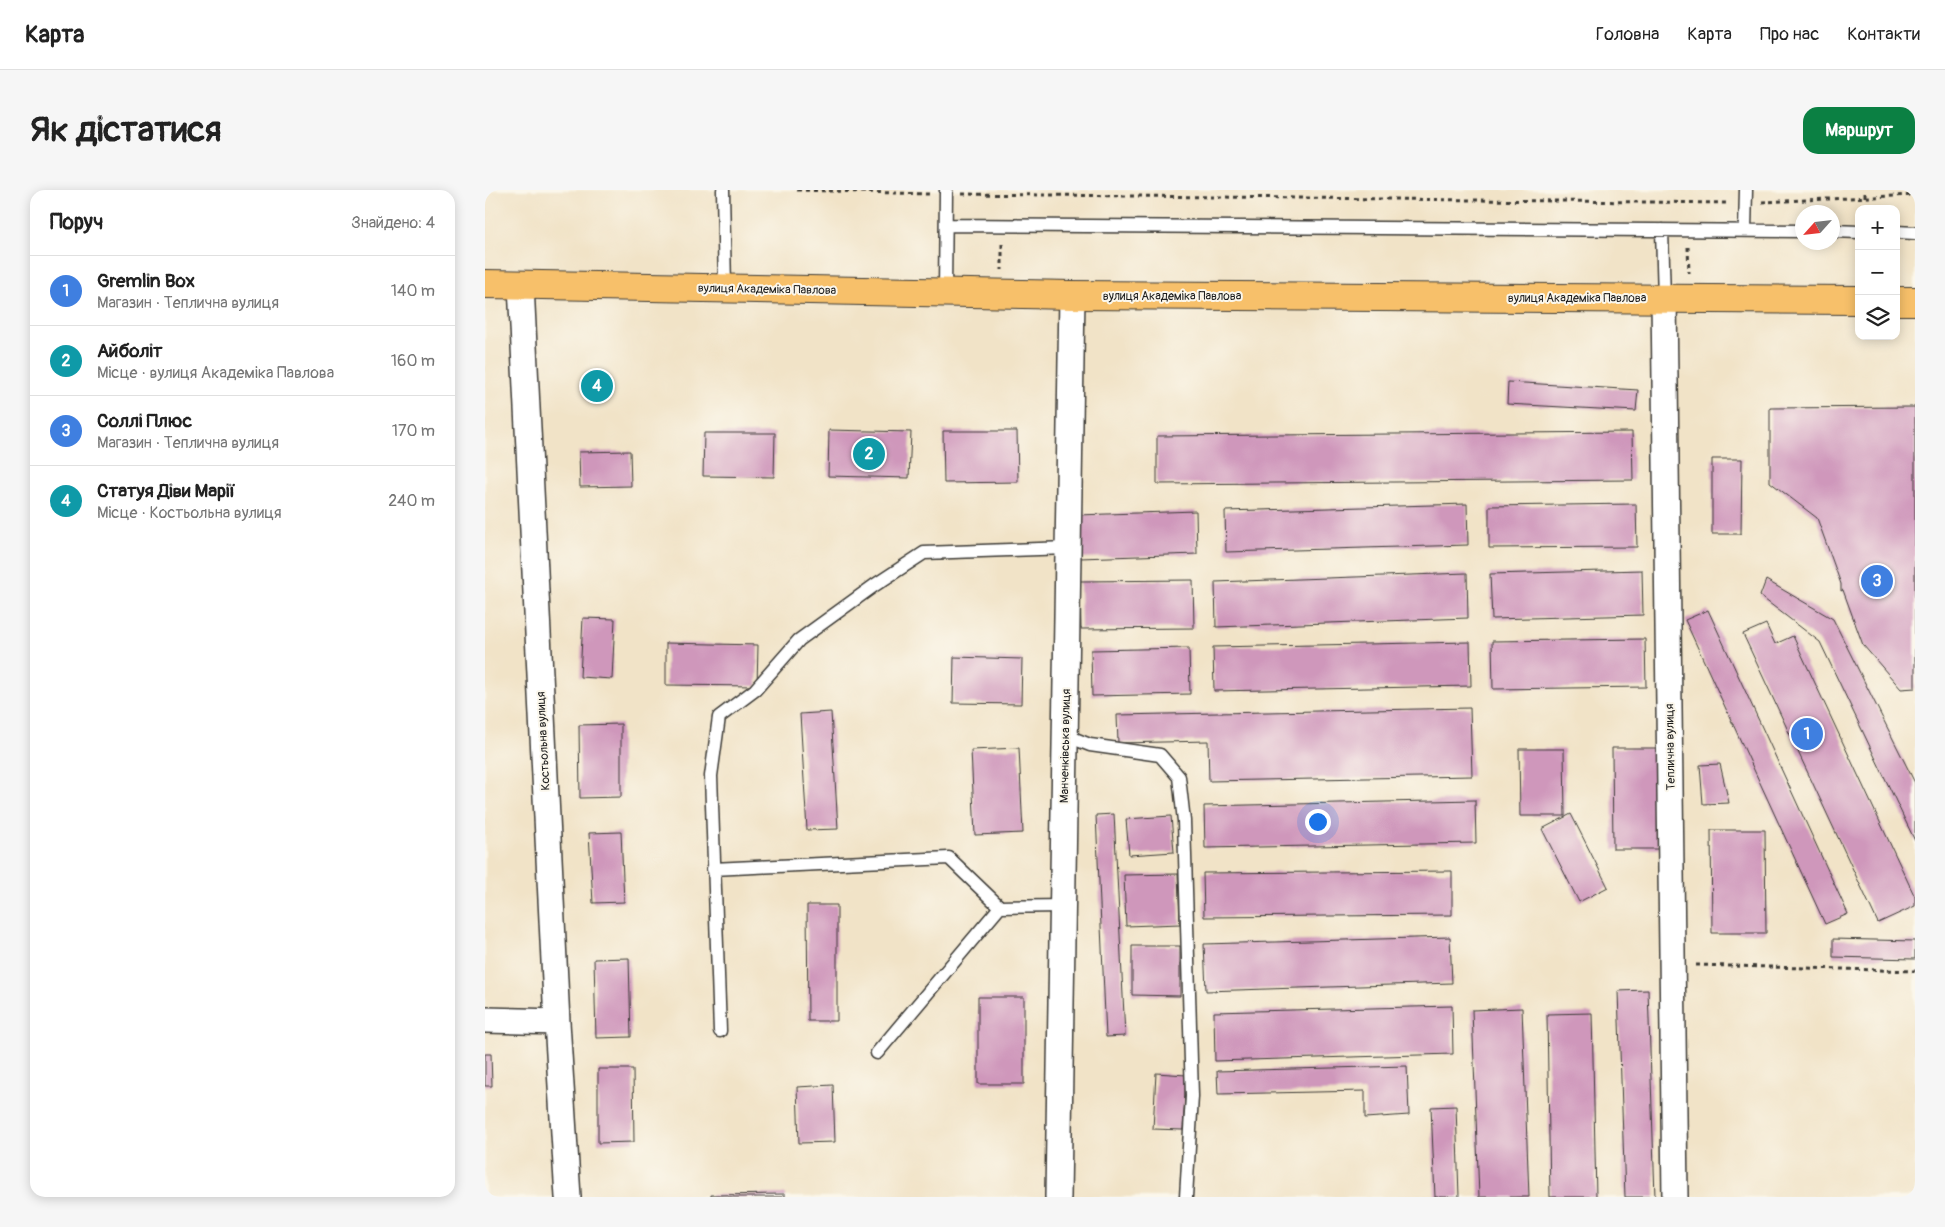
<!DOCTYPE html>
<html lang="uk">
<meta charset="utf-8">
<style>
body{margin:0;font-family:Pangolin,sans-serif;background:#f6f6f6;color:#222}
.controls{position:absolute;right:15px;top:15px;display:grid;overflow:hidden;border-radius:10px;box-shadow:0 2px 12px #0003}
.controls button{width:45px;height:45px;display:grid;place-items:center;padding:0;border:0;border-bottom:1px solid #e0e0e0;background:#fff;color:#222;font:25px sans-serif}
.compass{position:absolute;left:1310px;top:15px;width:45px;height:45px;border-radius:50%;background:#fff;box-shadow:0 2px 12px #0003;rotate:243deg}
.you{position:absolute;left:832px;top:631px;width:18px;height:18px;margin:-12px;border:4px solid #fff;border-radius:50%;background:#1a73e8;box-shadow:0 0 0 8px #1a73e833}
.badge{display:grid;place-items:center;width:32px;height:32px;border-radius:50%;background:#0b8043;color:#fff;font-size:16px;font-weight:700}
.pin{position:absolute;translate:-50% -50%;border:2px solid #fff;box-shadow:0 1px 5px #0006}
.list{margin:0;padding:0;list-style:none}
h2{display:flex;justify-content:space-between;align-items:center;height:65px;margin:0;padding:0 20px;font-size:21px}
h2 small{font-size:16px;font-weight:400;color:#767676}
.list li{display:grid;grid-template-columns:32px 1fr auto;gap:15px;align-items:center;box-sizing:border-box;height:70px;padding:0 20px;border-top:1px solid #e0e0e0}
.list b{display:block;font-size:19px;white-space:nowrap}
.list p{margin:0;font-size:16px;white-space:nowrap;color:#767676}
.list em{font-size:16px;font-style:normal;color:#767676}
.icon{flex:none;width:28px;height:28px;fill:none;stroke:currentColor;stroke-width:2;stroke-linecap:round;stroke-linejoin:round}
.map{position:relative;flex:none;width:1430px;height:1007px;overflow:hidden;border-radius:15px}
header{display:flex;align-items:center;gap:30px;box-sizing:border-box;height:70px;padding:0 25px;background:#fff;border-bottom:1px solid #e0e0e0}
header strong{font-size:24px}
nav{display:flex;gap:28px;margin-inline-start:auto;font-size:18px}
.intro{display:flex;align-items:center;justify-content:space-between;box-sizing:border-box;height:120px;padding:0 30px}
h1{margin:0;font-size:35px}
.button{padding:12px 22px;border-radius:15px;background:#0b8043;color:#fff;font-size:18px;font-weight:700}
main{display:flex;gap:30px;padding:0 30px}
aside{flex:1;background:#fff;border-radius:15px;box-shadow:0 2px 12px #0003}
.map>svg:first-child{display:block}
.building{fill:#cf97bb}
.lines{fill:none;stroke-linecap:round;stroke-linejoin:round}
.service-casing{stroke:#3c3a36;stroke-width:15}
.minor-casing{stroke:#3c3a36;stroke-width:28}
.primary-casing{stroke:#3c3a36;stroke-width:30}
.path{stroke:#3c3a36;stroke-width:3;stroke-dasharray:4 4;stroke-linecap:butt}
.service{stroke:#fff;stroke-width:12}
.minor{stroke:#fff;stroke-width:25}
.primary{stroke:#f7c06b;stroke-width:28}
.labels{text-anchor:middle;stroke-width:4;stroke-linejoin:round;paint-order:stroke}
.street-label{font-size:12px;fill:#1c1c1c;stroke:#fbf7ec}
</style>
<header>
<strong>Карта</strong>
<nav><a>Головна</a><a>Карта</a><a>Про нас</a><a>Контакти</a></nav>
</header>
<div class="intro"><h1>Як дістатися</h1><a class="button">Маршрут</a></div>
<main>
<aside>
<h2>Поруч<small>Знайдено: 4</small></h2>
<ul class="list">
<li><span class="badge" style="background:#3f7fe0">1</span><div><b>Gremlin Box</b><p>Магазин · Теплична вулиця</p></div><em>140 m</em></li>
<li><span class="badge" style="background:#0f9aa8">2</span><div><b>Айболіт</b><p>Місце · вулиця Академіка Павлова</p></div><em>160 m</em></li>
<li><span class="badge" style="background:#3f7fe0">3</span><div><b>Соллі Плюс</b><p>Магазин · Теплична вулиця</p></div><em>170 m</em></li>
<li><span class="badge" style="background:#0f9aa8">4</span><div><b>Статуя Діви Марії</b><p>Місце · Костьольна вулиця</p></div><em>240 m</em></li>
</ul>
</aside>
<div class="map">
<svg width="1430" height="1007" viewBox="0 0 1430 1007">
<rect width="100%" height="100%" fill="#fbf7ec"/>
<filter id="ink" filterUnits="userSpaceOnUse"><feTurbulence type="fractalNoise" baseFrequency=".02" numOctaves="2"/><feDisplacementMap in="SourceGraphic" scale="10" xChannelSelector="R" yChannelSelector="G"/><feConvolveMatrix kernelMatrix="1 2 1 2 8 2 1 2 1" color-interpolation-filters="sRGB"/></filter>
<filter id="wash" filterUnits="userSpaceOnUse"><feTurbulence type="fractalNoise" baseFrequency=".0096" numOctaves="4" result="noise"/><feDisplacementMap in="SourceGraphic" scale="20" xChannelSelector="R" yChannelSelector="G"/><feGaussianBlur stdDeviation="1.12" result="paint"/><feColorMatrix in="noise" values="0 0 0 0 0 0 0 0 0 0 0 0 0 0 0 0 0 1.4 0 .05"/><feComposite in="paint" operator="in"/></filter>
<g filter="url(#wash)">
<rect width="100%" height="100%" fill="#f1e3c7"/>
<g id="blocks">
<path class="building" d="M1023 192 1153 200 1151 221 1022 214Z
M1430 217V498L1416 499 1378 455 1358 400 1356 401V394L1332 328 1285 292V218Z
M344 240 426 242 424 288 343 286Z
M458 241H532L533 292 459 293Z
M1147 242 1148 290 672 294V246Z
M219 243H290L289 287 218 286Z
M145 261 146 296 95 297 94 262Z
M1227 269H1257L1256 344H1227Z
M982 314 983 355 741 362 740 321Z
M1151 314 1152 357 1004 358V316Z
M711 321 712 364 595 368 593 325Z
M1157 380 1158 425 1007 429 1005 384Z
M982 383 983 428 731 437 730 392Z
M708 390 709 438 596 439 595 391Z
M1281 390 1348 429 1430 593V651L1335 452 1275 406Z
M1223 420 1363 724 1340 734 1200 430Z
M98 428 130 429 127 489 95 487Z
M1281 434 1290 454 1308 446 1430 707V716L1393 733 1258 444Z
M1160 449 1161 497 1008 499 1007 451Z
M985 452 986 496 729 501 728 457Z
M181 453 273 455 272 496 181 495Z
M704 458 705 504 607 506 606 460Z
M469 467 537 469 536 514 468 513Z
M985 518 987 586 724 591 723 551 633 553 632 525Z
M346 522 353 639 322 640 315 524Z
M136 534V607L95 608 94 535Z
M534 558 538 643 490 645 486 560Z
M1127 558H1173L1174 659H1128Z
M1034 559H1079L1080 626H1035Z
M1235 574 1244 613 1218 614 1215 575Z
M990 610 991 653 720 658 719 616Z
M629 624 640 846 621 847 611 625Z
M1086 624 1123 697 1094 712 1057 639Z
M686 626 689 662 644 665 641 629Z
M1226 640H1280L1281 743H1227Z
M136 642 139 712 108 713 104 643Z
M967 681V725L719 727 718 683Z
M693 684 695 734 641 736 639 685Z
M322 715H352V831H323Z
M965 747 967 793 721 801 719 754Z
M1348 749 1430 751V769L1348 767Z
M647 756H695V806L647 805Z
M144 768 146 847 111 848 109 769Z
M1163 800 1170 1007H1140L1133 801Z
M493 807H539V894H493Z
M967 816 968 864 730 871 729 822Z
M1037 818 1044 1007H994L987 820Z
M1107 823 1111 1007H1065L1062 824Z
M0 864H6L7 896H0Z
M922 876 924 925 880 928V901L733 904 732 881Z
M113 879H148L149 952 113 953Z
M671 883 701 885 698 940 668 939Z
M348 895 350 952 314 953 312 897Z
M971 916 974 1007H950L946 917Z
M300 1004V1007H226V1005Z"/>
</g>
</g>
<g filter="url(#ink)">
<use href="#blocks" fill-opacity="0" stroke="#3c3a36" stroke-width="1"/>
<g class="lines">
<g class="service-casing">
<path id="service" d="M238 0 240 98
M461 35 1318 41
M1177 40 1179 108
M1260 40 1261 0
M1348 41 1374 42
M1411 42 1430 43
M460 102 461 0
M580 545 605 555 675 565 694 587 699 631 707 906 701 1007
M228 679 464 668 515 717 578 716
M235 841 226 586 234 527 270 500 314 450 390 395 439 363 583 358
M392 863 515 717"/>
</g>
<g class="minor-casing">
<path id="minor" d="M36 95 72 832 83 1007
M1179 108 1190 1007
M0 830 72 832
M573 1007 587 105"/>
</g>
<g class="primary-casing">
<path id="primary" d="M0 94 587 105 1374 110
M1411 111H1430"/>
</g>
<path class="path" d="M312 0 444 4
M477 4 1244 13
M1380 7V0
M1277 12 1430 5
M517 54V80
M1203 57 1204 83
M1211 775 1430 781"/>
<use href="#service" class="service"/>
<use href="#minor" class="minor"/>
<use href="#primary" class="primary"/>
</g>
</g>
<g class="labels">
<g class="street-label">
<text transform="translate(282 99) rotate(1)" y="4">вулиця Академіка Павлова</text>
<text x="687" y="110">вулиця Академіка Павлова</text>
<text x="1092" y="112">вулиця Академіка Павлова</text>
<text transform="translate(58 551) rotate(-93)" y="4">Костьольна вулиця</text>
<text transform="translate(580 556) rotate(-89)" y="4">Манченківська вулиця</text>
<text transform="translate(1185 557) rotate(-91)" y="4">Теплична вулиця</text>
</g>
</g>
</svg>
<div class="controls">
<button>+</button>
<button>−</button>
<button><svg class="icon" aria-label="layers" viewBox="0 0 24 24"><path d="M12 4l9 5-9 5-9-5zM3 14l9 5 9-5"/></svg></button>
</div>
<svg class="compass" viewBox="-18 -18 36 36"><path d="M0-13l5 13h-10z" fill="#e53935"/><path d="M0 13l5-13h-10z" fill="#767676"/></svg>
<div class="you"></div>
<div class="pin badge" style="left:1322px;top:544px;background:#3f7fe0">1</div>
<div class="pin badge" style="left:384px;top:264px;background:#0f9aa8">2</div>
<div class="pin badge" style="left:1392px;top:391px;background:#3f7fe0">3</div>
<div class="pin badge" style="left:112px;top:196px;background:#0f9aa8">4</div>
</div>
</main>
